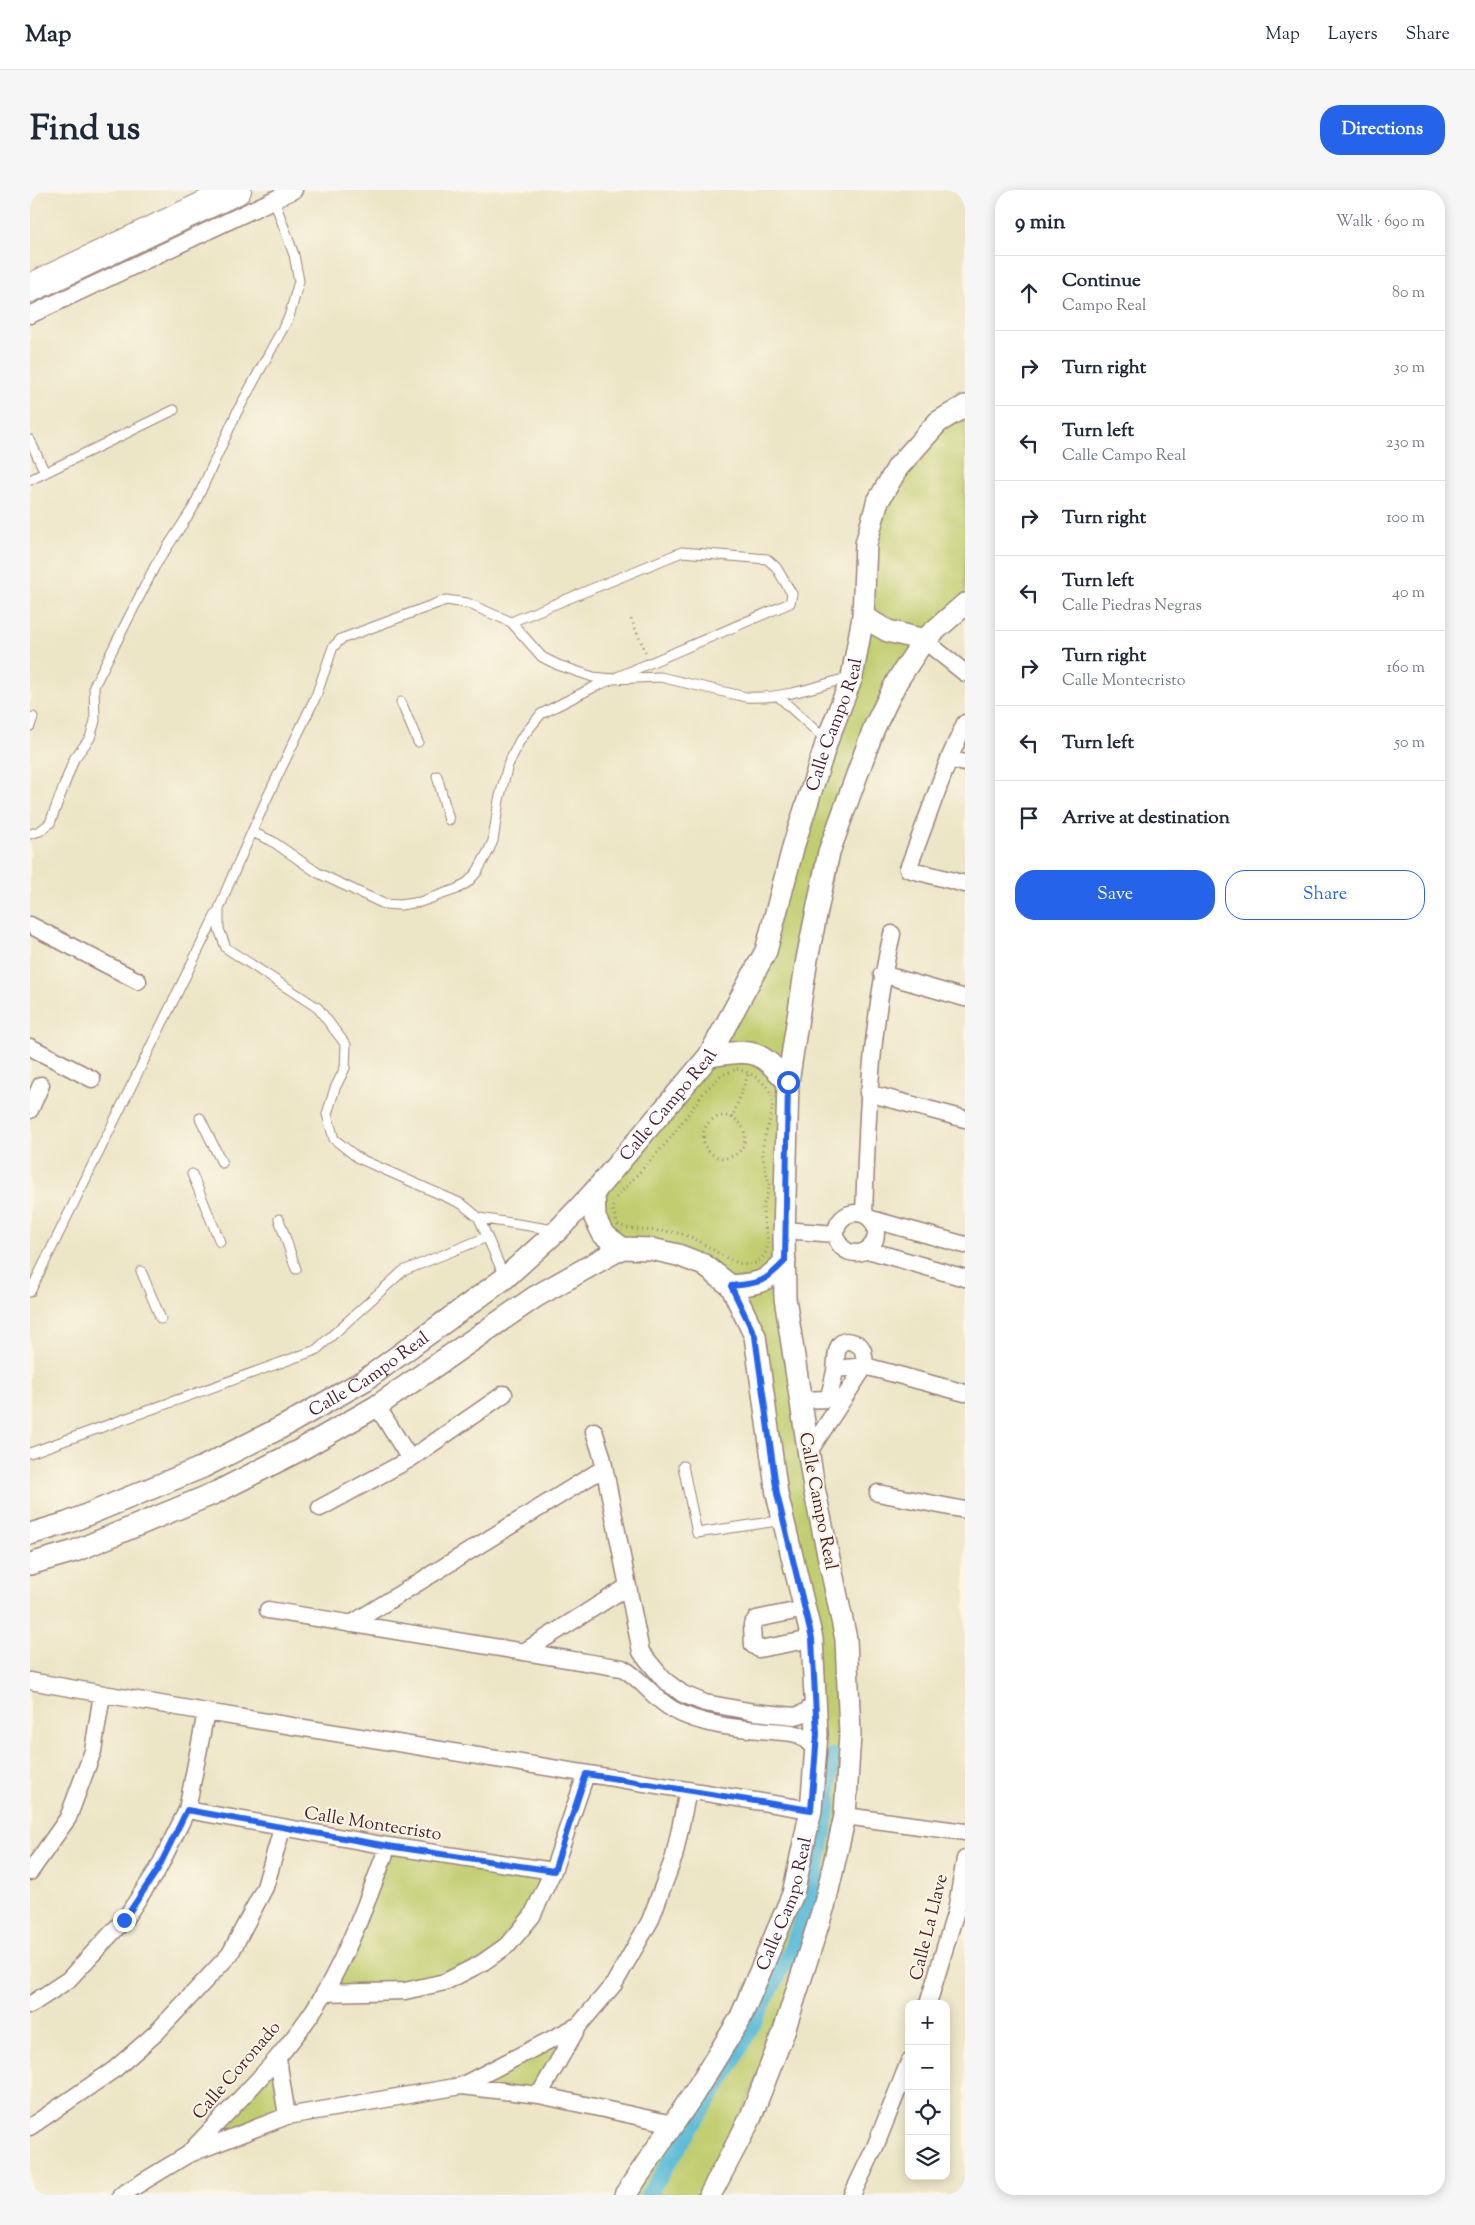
<!DOCTYPE html>
<meta charset="utf-8">
<style>
body{margin:0;font-family:"Sorts Mill Goudy",serif;background:#f6f6f7;color:#1f2937}
.controls{position:absolute;right:15px;bottom:15px;display:grid;overflow:hidden;border-radius:10px;box-shadow:0 2px 12px #0003}
.controls button{width:45px;height:45px;display:grid;place-items:center;padding:0;border:0;border-bottom:1px solid #e0e1e3;background:#fff;color:#1f2937;font:25px sans-serif}
.stop{position:absolute;width:15px;height:15px;margin:-11px;border:4px solid #2563eb;border-radius:50%;background:#fff}
.stop.end{background:#2563eb;border-color:#fff;box-shadow:0 1px 5px #0008}
.list{margin:0;padding:0;list-style:none}
h2{display:flex;justify-content:space-between;align-items:center;height:65px;margin:0;padding:0 20px;font-size:21px}
h2 small{font-size:16px;font-weight:400;color:#747a83}
.list li{display:grid;grid-template-columns:32px 1fr auto;gap:15px;align-items:center;box-sizing:border-box;height:75px;padding:0 20px;border-top:1px solid #e0e1e3}
.list b{display:block;font-size:19px;white-space:nowrap}
.list p{margin:0;font-size:16px;white-space:nowrap;color:#747a83}
.list em{font-size:16px;font-style:normal;color:#747a83}
.actions{display:flex;gap:10px;padding:15px 20px}
.actions a{flex:1;padding:11px 0;border:1px solid #2563eb;border-radius:20px;text-align:center;font-size:18px;color:#2563eb}
.actions .main{background:#2563eb;color:#fff}
.icon{flex:none;width:28px;height:28px;fill:none;stroke:currentColor;stroke-width:2;stroke-linecap:round;stroke-linejoin:round}
.map{position:relative;flex:none;width:935px;height:2005px;overflow:hidden;border-radius:20px}
header{display:flex;align-items:center;gap:30px;box-sizing:border-box;height:70px;padding:0 25px;background:#fff;border-bottom:1px solid #e0e1e3}
header strong{font-size:24px}
nav{display:flex;gap:28px;margin-inline-start:auto;font-size:18px}
.intro{display:flex;align-items:center;justify-content:space-between;box-sizing:border-box;height:120px;padding:0 30px}
h1{margin:0;font-size:35px}
.button{padding:12px 22px;border-radius:20px;background:#2563eb;color:#fff;font-size:18px;font-weight:700}
main{display:flex;gap:30px;padding:0 30px}
aside{flex:1;background:#fff;border-radius:20px;box-shadow:0 2px 12px #0003}
.map>svg:first-child{display:block}
.green{fill:#c1cd6f;stroke:#86764d}
.lines{fill:none;stroke-linecap:round;stroke-linejoin:round}
.canal{stroke:#59bbd8;stroke-width:16}
.service-casing{stroke:#9b8278;stroke-width:11}
.minor-casing{stroke:#9b8278;stroke-width:19}
.tertiary-casing{stroke:#9b8278;stroke-width:24}
.trunk-casing{stroke:#9b8278;stroke-width:30}
.path{stroke:#9b8278;stroke-width:3;stroke-dasharray:1 4;stroke-linecap:butt}
.service{stroke:#fff;stroke-width:9}
.minor{stroke:#fff;stroke-width:16}
.tertiary{stroke:#fff;stroke-width:21}
.trunk{stroke:#fff;stroke-width:28}
.route{stroke:#2563eb;stroke-width:6}
.labels{text-anchor:middle;stroke-width:4;stroke-linejoin:round;paint-order:stroke}
.street-label{font-size:18px;fill:#4a1f2b;stroke:#fcf5e5}
</style>
<header>
<strong>Map</strong>
<nav><a>Map</a><a>Layers</a><a>Share</a></nav>
</header>
<div class="intro"><h1>Find us</h1><a class="button">Directions</a></div>
<main>
<div class="map">
<svg width="935" height="2005" viewBox="0 0 935 2005">
<rect width="100%" height="100%" fill="#fcf5e5"/>
<filter id="ink" filterUnits="userSpaceOnUse"><feTurbulence type="fractalNoise" baseFrequency=".02" numOctaves="2"/><feDisplacementMap in="SourceGraphic" scale="10" xChannelSelector="R" yChannelSelector="G"/><feConvolveMatrix kernelMatrix="1 2 1 2 8 2 1 2 1" color-interpolation-filters="sRGB"/></filter>
<filter id="wash" filterUnits="userSpaceOnUse"><feTurbulence type="fractalNoise" baseFrequency=".0096" numOctaves="4" result="noise"/><feDisplacementMap in="SourceGraphic" scale="20" xChannelSelector="R" yChannelSelector="G"/><feGaussianBlur stdDeviation="1.12" result="paint"/><feColorMatrix in="noise" values="0 0 0 0 0 0 0 0 0 0 0 0 0 0 0 0 0 1.4 0 .05"/><feComposite in="paint" operator="in"/></filter>
<g filter="url(#wash)">
<rect width="100%" height="100%" fill="#ece5c6"/>
<path class="green" d="M935 216V414L894 450 844 538 777 769 754 1046 820 1544 795 1713 680 2005H595L663 1905 763 1704 787 1544 725 1146 701 1096 573 1044 564 1002 679 866 736 761 822 487 847 313Z
M358 1656 523 1681 479 1754 415 1792 294 1803Z
M549 1835 509 1905 431 1896Z
M248 1869 257 1926 157 1965Z"/>
<g class="lines">
<path class="canal" d="M618 2005 699 1879 759 1765 783 1698 797 1627 802 1566"/>
</g>
</g>
<g filter="url(#ink)">
<g class="lines">
<g class="service-casing">
<path id="service" d="M0 250 15 283
M0 290 144 220
M749 507 797 551
M371 512 388 552
M0 536 3 527
M407 586 419 630
M222 642 242 651 288 683 354 714 370 715 390 712 427 699 438 692 447 682 458 662 463 651 469 610 478 575 490 550 511 524 564 497 760 413 762 404 746 377 737 369 652 362 481 432
M0 644 10 641 20 633 44 569 60 548 65 531 64 496 125 376 163 318 207 222 259 127 269 91 264 65 244 10
M170 928 192 973
M162 984 190 1052
M449 1028 475 1088
M249 1029 266 1079
M525 1040 449 1028 432 1014 328 968 304 949 297 924 305 898 315 878 316 855 288 818 196 758 189 739V719L198 696 237 608 286 506 303 457 311 449 416 410 437 413 481 432 512 467 528 475 563 487 583 489 630 487 716 507C753 509 785 497 820 487
M111 1081 131 1129
M0 1102 187 722
M0 1263 286 1160 373 1081 457 1047
M653 1276 667 1343 754 1330"/>
</g>
<g class="minor-casing">
<path id="minor" d="M0 125 264 0
M894 450 935 483
M935 533 919 569 878 679 935 694
M919 569 935 573
M0 735 108 791
M852 784 935 808
M0 857 62 889
M838 903 935 929
M0 920 11 895
M806 1043a20 20 0 1 1 40 0a20 20 0 1 1-40 0Z
M834 1025C837 930 840 837 862 744
M841 1029 935 1055
M754 1040 806 1044
M838 1060 935 1088
M806 1179 835 1176 935 1203
M770 1210 798 1209C801 1200 803 1190 805 1181 807 1170 803 1144 825 1153 835 1156 834 1167 835 1176L778 1263
M347 1216 380 1269
M564 1241 572 1266 611 1462 634 1490 653 1504 675 1513 724 1522 765 1526 772 1524 786 1514
M848 1303 935 1320
M290 1318 380 1269 474 1204
M775 1419 726 1429 722 1435 723 1455 729 1459 782 1449
M238 1420 592 1478C611 1488 623 1508 642 1519 677 1539 723 1539 762 1543L770 1545 786 1559
M321 1434 574 1278
M495 1461 597 1397
M0 1491 176 1522 781 1620
M157 1620 358 1656 523 1681
M815 1626 935 1642
M0 1682 38 1628 63 1561 72 1504
M294 1803 375 1801 415 1792 452 1773 479 1754 502 1726 523 1681 556 1584
M898 1814 926 1721 935 1669
M0 1815 38 1790 94 1730 128 1679 157 1620 176 1522
M248 1869 257 1926
M431 1896 549 1835
M509 1905 549 1835 584 1794 620 1731 644 1667 658 1601
M0 1937 85 1879 126 1843 200 1764 235 1697 252 1639
M161 1961C207 1911 260 1862 295 1802 321 1756 339 1706 358 1656
M91 2005 157 1965 257 1926 431 1896 509 1905 643 1934
M822 2005 845 1957 879 1872"/>
</g>
<g class="tertiary-casing">
<g id="tertiary">
<path d="M833 427 858 441 894 450"/>
<path d="M679 866C724 860 727 858 758 892"/>
<path d="M564 1002 565 1028 573 1044 592 1058 621 1059 648 1065 674 1075 701 1096C730 1093 734 1094 755 1071"/>
<path id="s1" d="M0 1344 37 1333 173 1277 256 1235 335 1190 475 1088 528 1040 564 1002 679 866 736 761 764 654 797 551 822 487 833 427 836 354 847 313 868 277 908 232 935 216"/>
<path d="M0 1374 45 1361 185 1303 270 1260 347 1216 505 1107 592 1058"/>
<path id="s2" d="M595 2005 663 1905 710 1829 763 1704 781 1620 787 1544 782 1449 747 1304 725 1146 701 1096"/>
<path d="M680 2005 720 1929 753 1844 795 1713 815 1626 820 1544 816 1449 784 1298 755 1108 754 1046 758 892 777 769 799 662 844 538 867 491 894 450 935 414"/>
</g>
</g>
<g class="trunk-casing">
<path id="trunk" d="M0 98 207 0"/>
</g>
<path class="path" d="M601 429 616 463
M707 879C723 883 739 893 742 910 744 925 735 941 733 955 731 968 736 980 739 993 740 1002 734 1009 733 1018 732 1036 747 1059 727 1072 711 1083 679 1055 663 1048 639 1037 612 1044 588 1035L582 1018 584 1010 639 950 675 901 690 886Z
M673 947a21 21 0 1 1 42 0a21 21 0 1 1-42 0Z
M702 928 719 882"/>
<use href="#service" class="service"/>
<use href="#minor" class="minor"/>
<use href="#tertiary" class="tertiary"/>
<use href="#trunk" class="trunk"/>
</g>
</g>
<g class="lines" filter="url(#ink)">
<path class="route" d="M94 1730 128 1679 157 1620 358 1656 524 1681 556 1584 781 1620 787 1544 782 1449 747 1304 725 1146 701 1096C730 1093 734 1093 755 1071L758 892"/>
</g>
<g class="labels">
<g class="street-label">
<text dy="6" stroke="none"><textPath href="#s1" startOffset="1201">Calle Campo Real</textPath></text>
<text dy="6" stroke="none"><textPath href="#s1" startOffset="781">Calle Campo Real</textPath></text>
<text dy="6" stroke="none"><textPath href="#s1" startOffset="376">Calle Campo Real</textPath></text>
<text transform="translate(789 1311) rotate(79)" y="6">Calle Campo Real</text>
<text transform="translate(343 1633) rotate(9)" y="6">Calle Montecristo</text>
<text dy="6" stroke="none"><textPath href="#s2" startOffset="334">Calle Campo Real</textPath></text>
<text transform="translate(898 1737) rotate(-76)" y="6">Calle La Llave</text>
<text transform="translate(206 1880) rotate(-49)" y="6">Calle Coronado</text>
</g>
</g>
</svg>
<div class="controls">
<button>+</button>
<button>−</button>
<button><svg class="icon" aria-label="locate" viewBox="0 0 24 24"><circle cx="12" cy="12" r="6"/><path d="M12 2v4M12 18v4M2 12h4M18 12h4"/></svg></button>
<button><svg class="icon" aria-label="layers" viewBox="0 0 24 24"><path d="M12 4l9 5-9 5-9-5zM3 14l9 5 9-5"/></svg></button>
</div>
<div class="stop" style="left:758px;top:892px"></div>
<div class="stop end" style="left:94px;top:1730px"></div>
</div>
<aside>
<h2>9 min<small>Walk · 690 m</small></h2>
<ul class="list">
<li><svg class="icon" aria-label="ahead" viewBox="0 0 24 24"><path d="M12 20V5M6 11l6-6 6 6"/></svg><div><b>Continue</b><p>Campo Real</p></div><em>80 m</em></li>
<li><svg class="icon" aria-label="right" viewBox="0 0 24 24"><path d="M7 20v-9h11M14 6l5 5-5 5"/></svg><div><b>Turn right</b></div><em>30 m</em></li>
<li><svg class="icon" aria-label="left" viewBox="0 0 24 24"><path d="M17 20v-9H6M10 6l-5 5 5 5"/></svg><div><b>Turn left</b><p>Calle Campo Real</p></div><em>230 m</em></li>
<li><svg class="icon" aria-label="right" viewBox="0 0 24 24"><path d="M7 20v-9h11M14 6l5 5-5 5"/></svg><div><b>Turn right</b></div><em>100 m</em></li>
<li><svg class="icon" aria-label="left" viewBox="0 0 24 24"><path d="M17 20v-9H6M10 6l-5 5 5 5"/></svg><div><b>Turn left</b><p>Calle Piedras Negras</p></div><em>40 m</em></li>
<li><svg class="icon" aria-label="right" viewBox="0 0 24 24"><path d="M7 20v-9h11M14 6l5 5-5 5"/></svg><div><b>Turn right</b><p>Calle Montecristo</p></div><em>160 m</em></li>
<li><svg class="icon" aria-label="left" viewBox="0 0 24 24"><path d="M17 20v-9H6M10 6l-5 5 5 5"/></svg><div><b>Turn left</b></div><em>50 m</em></li>
<li><svg class="icon" aria-label="arrive" viewBox="0 0 24 24"><path d="M6 21V4h12l-3 4 3 4H6"/></svg><div><b>Arrive at destination</b></div></li>
</ul>
<div class="actions"><a class="main">Save</a><a>Share</a></div>
</aside>
</main>
